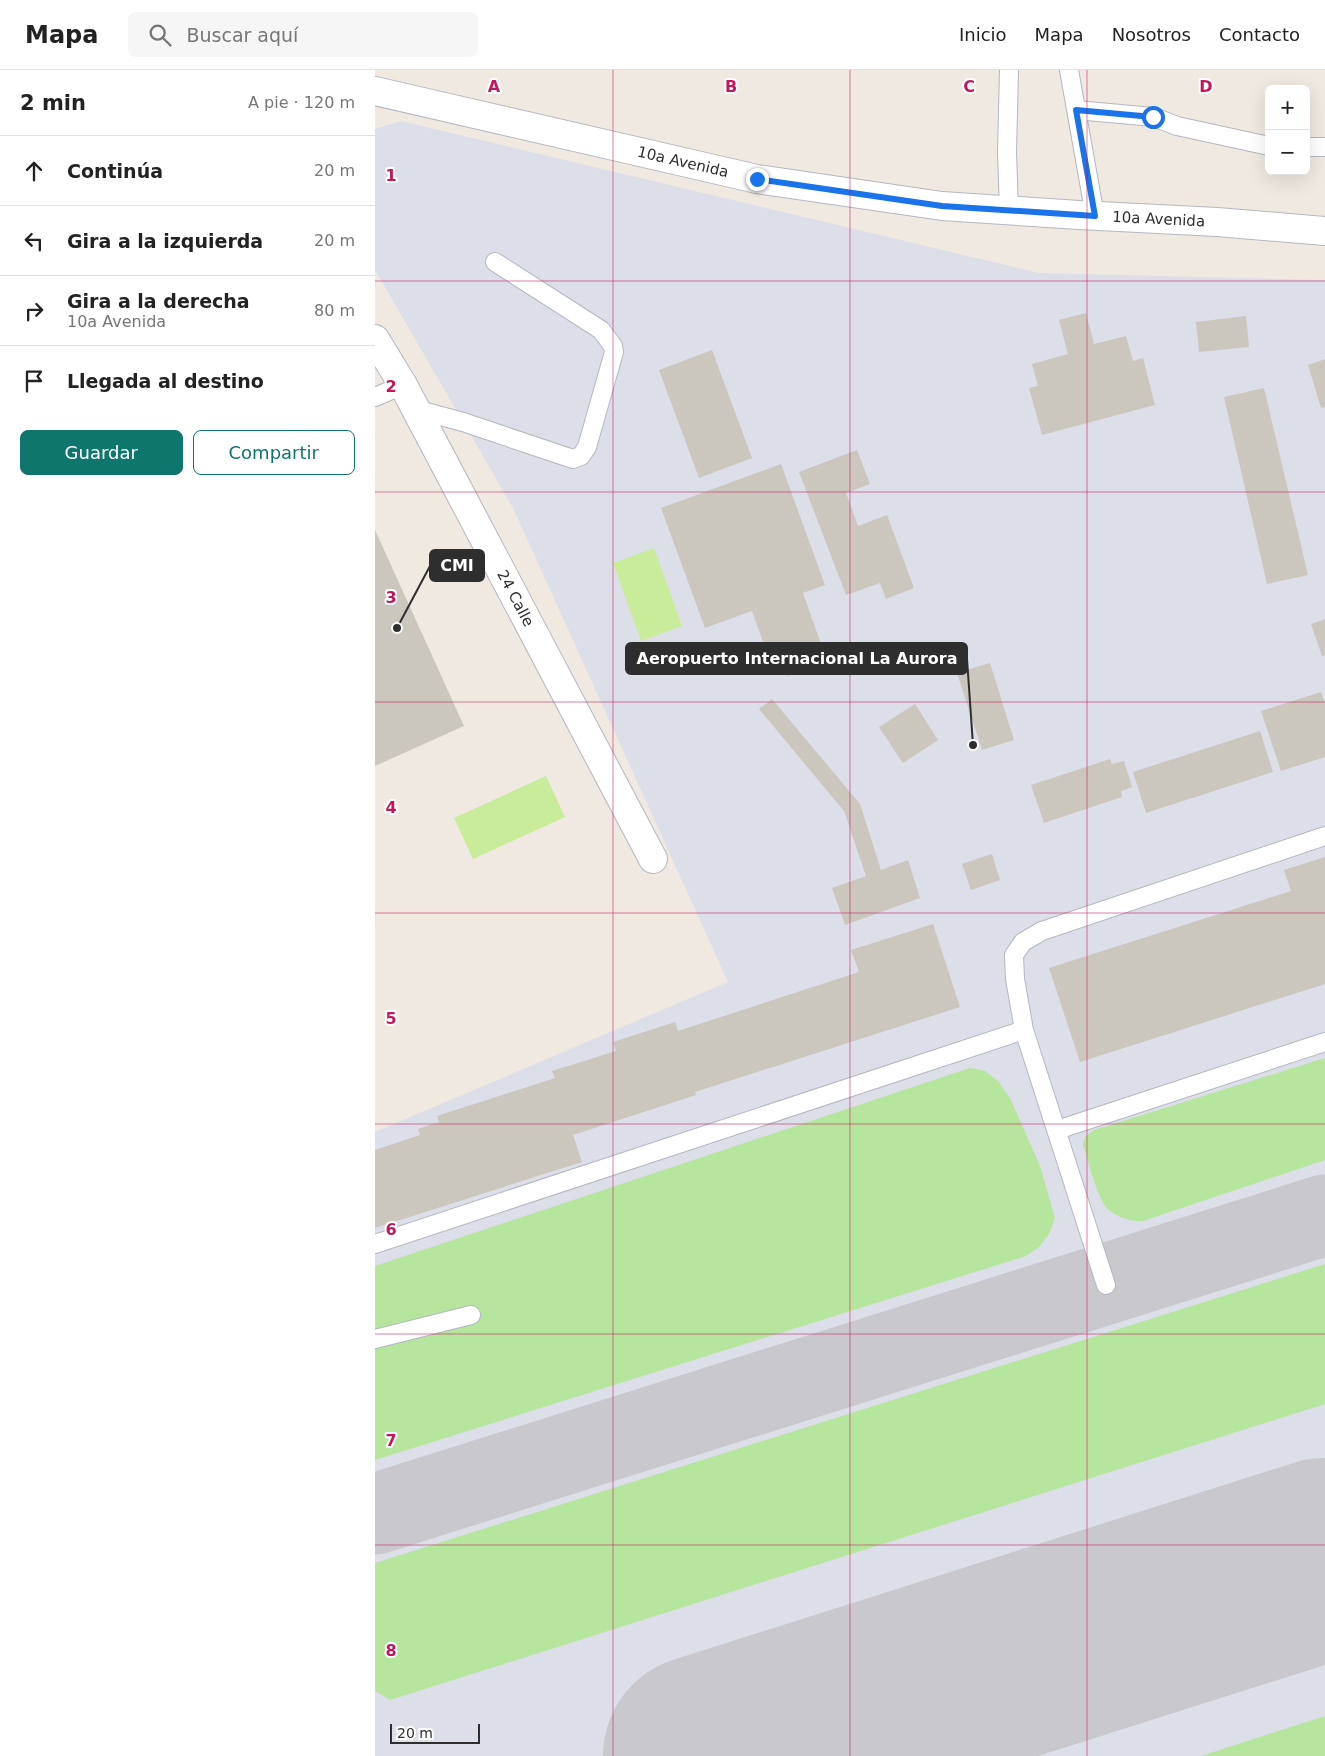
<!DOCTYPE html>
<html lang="es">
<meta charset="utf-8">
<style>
body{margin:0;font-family:"DejaVu Sans",sans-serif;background:#f6f6f6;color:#222}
.controls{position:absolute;right:15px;top:15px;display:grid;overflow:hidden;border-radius:8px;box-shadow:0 5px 20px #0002}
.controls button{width:45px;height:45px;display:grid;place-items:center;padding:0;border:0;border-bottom:1px solid #e0e0e0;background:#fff;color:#222;font:25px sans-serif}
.scale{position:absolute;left:15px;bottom:12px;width:90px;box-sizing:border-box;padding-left:5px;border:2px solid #2e2e2e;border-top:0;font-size:14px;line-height:18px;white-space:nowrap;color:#2e2e2e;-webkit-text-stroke:4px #fff;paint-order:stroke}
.stop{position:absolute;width:15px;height:15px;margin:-11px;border:4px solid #1a73e8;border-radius:50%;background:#fff}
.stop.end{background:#1a73e8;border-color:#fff;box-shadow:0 1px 5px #0008}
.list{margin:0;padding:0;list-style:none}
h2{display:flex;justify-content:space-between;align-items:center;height:65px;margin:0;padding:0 20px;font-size:21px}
h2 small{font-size:16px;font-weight:400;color:#767676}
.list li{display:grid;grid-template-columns:32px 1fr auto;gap:15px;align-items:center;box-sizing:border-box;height:70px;padding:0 20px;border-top:1px solid #e0e0e0}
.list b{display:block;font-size:19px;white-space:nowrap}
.list p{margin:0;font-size:16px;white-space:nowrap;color:#767676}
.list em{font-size:16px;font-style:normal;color:#767676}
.actions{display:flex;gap:10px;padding:15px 20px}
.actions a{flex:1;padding:11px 0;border:1px solid #0f766e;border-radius:8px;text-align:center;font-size:18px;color:#0f766e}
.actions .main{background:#0f766e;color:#fff}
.icon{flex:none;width:28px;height:28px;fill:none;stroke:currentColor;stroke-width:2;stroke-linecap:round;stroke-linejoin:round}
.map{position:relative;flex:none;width:950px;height:1686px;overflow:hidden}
header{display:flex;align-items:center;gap:30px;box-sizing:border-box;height:70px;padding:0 25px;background:#fff;border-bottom:1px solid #e0e0e0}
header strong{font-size:24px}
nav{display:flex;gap:28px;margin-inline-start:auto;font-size:18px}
.search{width:350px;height:45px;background:#f6f6f6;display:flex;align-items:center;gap:12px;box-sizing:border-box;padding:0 18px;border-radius:8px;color:#767676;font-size:19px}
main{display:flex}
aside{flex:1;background:#fff}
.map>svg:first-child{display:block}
.airport{fill:#dcdee8}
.green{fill:#b6e59e}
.pitch{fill:#c9ec9a}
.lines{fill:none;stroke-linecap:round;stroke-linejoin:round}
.taxiway{stroke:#c9c8cc;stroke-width:81}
.runway{stroke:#c9c8cc;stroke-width:202}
.building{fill:#cbc7bf}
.service-casing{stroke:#b4b7c1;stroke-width:20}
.minor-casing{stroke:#b4b7c1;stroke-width:30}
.secondary-casing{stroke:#b4b7c1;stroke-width:30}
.service{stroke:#fff;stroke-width:18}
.minor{stroke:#fff;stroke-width:28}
.secondary{stroke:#fff;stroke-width:28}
.route{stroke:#1a73e8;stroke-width:6}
.grid{fill:none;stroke:#c2185b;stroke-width:1;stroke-opacity:0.55}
.labels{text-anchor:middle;stroke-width:4;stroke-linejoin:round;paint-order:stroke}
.street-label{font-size:15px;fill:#2e2e2e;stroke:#fff}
.grid-label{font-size:16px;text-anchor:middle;font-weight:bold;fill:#c2185b;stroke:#fff;stroke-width:4;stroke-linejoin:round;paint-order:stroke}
.leader{fill:none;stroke:#2e2e2e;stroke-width:2}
.callout-dot{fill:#2e2e2e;stroke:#fff;stroke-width:2}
.callout{fill:#2e2e2e;stroke:#2e2e2e;stroke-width:2}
.callout-label{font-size:16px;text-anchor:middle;font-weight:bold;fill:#fff}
</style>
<header>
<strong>Mapa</strong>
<div class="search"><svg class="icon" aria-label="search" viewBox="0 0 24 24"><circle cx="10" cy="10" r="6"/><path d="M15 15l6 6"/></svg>Buscar aquí</div>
<nav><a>Inicio</a><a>Mapa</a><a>Nosotros</a><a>Contacto</a></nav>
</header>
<main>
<aside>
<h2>2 min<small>A pie · 120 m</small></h2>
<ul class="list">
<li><svg class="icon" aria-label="ahead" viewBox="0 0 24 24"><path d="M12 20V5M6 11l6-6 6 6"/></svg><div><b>Continúa</b></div><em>20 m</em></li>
<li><svg class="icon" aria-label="left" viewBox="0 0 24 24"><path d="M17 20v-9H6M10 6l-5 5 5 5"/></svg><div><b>Gira a la izquierda</b></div><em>20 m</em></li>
<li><svg class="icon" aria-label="right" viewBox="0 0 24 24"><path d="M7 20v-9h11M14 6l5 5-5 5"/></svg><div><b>Gira a la derecha</b><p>10a Avenida</p></div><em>80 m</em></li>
<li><svg class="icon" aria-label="arrive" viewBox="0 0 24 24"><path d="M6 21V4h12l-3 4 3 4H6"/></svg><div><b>Llegada al destino</b></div></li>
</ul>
<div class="actions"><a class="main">Guardar</a><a>Compartir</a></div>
</aside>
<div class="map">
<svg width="950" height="1686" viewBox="0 0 950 1686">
<rect width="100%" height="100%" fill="#efe9e1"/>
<path class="airport" d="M26 51 664 203 950 210V1686H0V1062L353 912 138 438 0 200V59Z"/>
<path class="green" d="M950 988V1090L768 1151C753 1152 734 1145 727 1131 719 1115 714 1093 708 1075L710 1067 719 1060Z
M595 998 610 1001 623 1011 635 1028 665 1096 680 1148 674 1164 664 1177 651 1186 0 1390V1196Z
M950 1194V1334L15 1630 0 1621V1493Z
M950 1646V1686H826Z"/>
<path class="pitch" d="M279 478 307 556 266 571 238 493Z
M171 706 190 747 98 789 79 748Z"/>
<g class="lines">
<path class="taxiway" d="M0 1444 950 1145"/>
<path class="runway" d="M329 1686 950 1489"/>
</g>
<path class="building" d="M711 243 719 274 751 266 758 291 768 288 780 335 667 365 654 318 663 316 657 294 693 284 684 250Z
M871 246 874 277 824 282 821 252Z
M337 280 377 388 324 408 284 300Z
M950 289V337L946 338 933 295Z
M889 318 933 505 892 514 849 327Z
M482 380 495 414 471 423 483 456 512 445 539 518 511 529 505 513 471 525 424 402Z
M406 394 450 515 428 523 446 574 431 579 437 597 412 606 405 587 395 591 377 541 330 558 286 438Z
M0 460 89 656 0 696Z
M950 549V585L947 586 936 554Z
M615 593 639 670 607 680 582 603Z
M946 622 950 633V687L906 701 886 641Z
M397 629 485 734 506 800 533 790 545 828 470 855 457 818 491 806 469 741 384 639Z
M540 634 563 670 528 693 504 657Z
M885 661 898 702 771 743 758 702Z
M735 689 737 694 749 691 757 717 746 721 747 727 669 753 656 715Z
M617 784 625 810 596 820 587 794Z
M950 787V914L705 992 674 898 916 821 909 800Z
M558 854 585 937 320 1022 321 1025 198 1065 207 1092 0 1158V1080L45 1065 43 1059 64 1052 62 1046 180 1008 177 1001 241 981 238 972 300 952 303 961 484 902 476 880Z"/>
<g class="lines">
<g class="service-casing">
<path id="service" d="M694 0 720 146
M701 40 779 47 802 56 894 76
M931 77H950
M634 140 632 82 634 0
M0 327 28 315
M40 339 88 352 198 389 206 386 212 377 239 282 238 276 226 260 120 192
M682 1060 950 972
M0 1174 649 960
M731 1215 649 960 640 909 639 885 648 872 667 861 950 766
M0 1269 96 1245"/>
</g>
<g class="minor-casing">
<g id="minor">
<path id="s1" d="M0 269 28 315 278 789"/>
</g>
</g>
<g class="secondary-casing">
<g id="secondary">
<path id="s2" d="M0 21 382 109 567 136 704 145 842 152 950 161"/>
</g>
</g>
<use href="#service" class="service"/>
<use href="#minor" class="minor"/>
<use href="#secondary" class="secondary"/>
</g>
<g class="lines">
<path class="route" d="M382 109 567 136 720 146 701 40 778 47"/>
</g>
<path class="grid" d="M238 0V1686M475 0V1686M712 0V1686M0 211H950M0 422H950M0 632H950M0 843H950M0 1054H950M0 1264H950M0 1475H950"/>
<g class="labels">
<g class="street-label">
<text dy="5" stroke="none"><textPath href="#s2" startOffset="316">10a Avenida</textPath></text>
<text dy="5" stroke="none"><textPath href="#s2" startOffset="796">10a Avenida</textPath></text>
<text dy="5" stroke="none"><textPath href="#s1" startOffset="295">24 Calle</textPath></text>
</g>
</g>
<g class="grid-label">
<text x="119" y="22">A</text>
<text x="356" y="22">B</text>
<text x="594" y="22">C</text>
<text x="831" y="22">D</text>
<text x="16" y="111">1</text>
<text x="16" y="322">2</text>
<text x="16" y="533">3</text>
<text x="16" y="743">4</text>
<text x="16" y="954">5</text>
<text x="16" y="1165">6</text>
<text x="16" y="1376">7</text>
<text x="16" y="1586">8</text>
</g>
<path class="leader" d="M22 558L55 496M598 675L592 589"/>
<g class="callout-dot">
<circle cx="22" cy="558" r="5"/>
<circle cx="598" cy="675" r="5"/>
</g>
<g class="callout">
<rect x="55" y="480" width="54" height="31" rx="5"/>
<rect x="251" y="573" width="341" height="31" rx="5"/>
</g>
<g class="callout-label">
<text x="82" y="501">CMI</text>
<text x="422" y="594">Aeropuerto Internacional La Aurora</text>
</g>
</svg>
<div class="controls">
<button>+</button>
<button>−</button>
</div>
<div class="scale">20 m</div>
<div class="stop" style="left:778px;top:47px"></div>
<div class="stop end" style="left:382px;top:109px"></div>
</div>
</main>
